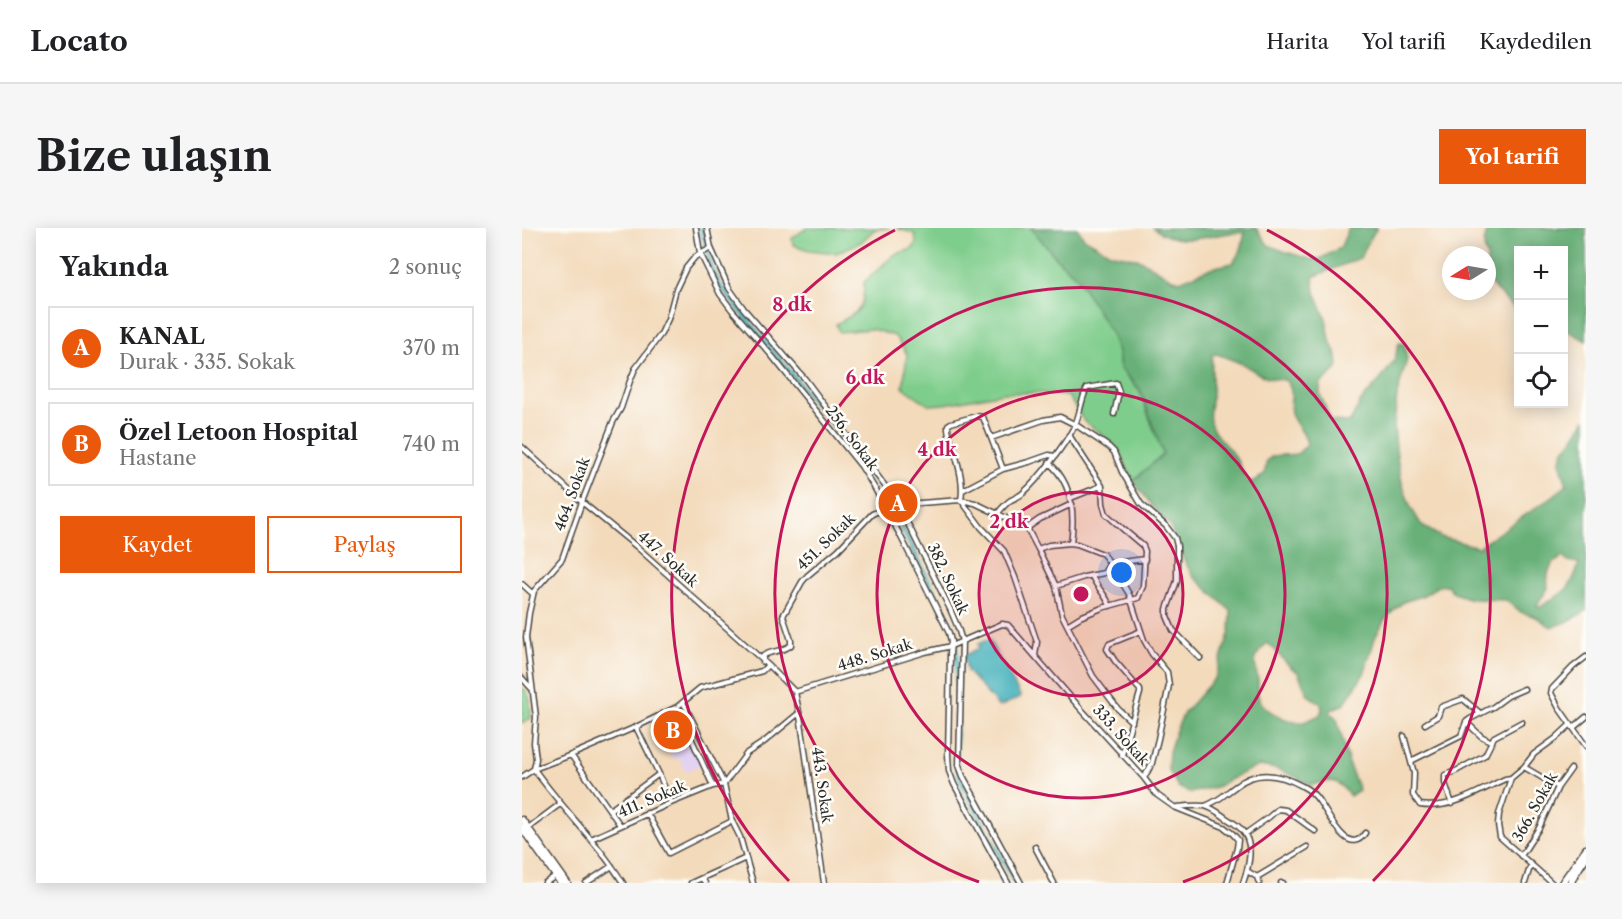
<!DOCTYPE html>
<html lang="tr">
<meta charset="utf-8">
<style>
body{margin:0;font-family:"Libre Caslon Text",serif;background:#f6f6f6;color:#202124}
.controls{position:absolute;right:18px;top:18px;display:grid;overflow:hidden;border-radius:0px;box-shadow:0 3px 15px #0003}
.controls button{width:54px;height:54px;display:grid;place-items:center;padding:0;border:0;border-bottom:2px solid #e0e0e0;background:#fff;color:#202124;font:30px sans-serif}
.compass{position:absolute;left:920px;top:18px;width:54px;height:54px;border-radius:50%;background:#fff;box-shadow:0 3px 15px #0003;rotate:259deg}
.you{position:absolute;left:600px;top:345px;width:21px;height:21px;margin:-15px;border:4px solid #fff;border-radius:50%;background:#1a73e8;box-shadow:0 0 0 9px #1a73e833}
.badge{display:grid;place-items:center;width:39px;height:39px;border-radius:50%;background:#ea580c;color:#fff;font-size:20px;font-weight:700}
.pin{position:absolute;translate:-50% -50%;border:3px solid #fff;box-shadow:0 2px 6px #0006}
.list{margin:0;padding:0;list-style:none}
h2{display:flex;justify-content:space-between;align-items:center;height:78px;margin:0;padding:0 24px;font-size:26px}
h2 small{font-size:20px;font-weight:400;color:#757577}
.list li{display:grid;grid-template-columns:39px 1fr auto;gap:18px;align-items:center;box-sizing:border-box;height:84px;margin:0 12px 12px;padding:0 12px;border:2px solid #e0e0e0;border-radius:0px}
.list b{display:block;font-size:22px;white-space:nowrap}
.list p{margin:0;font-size:20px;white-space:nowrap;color:#757577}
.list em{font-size:20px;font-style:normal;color:#757577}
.actions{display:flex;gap:12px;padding:18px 24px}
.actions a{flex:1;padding:14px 0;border:2px solid #ea580c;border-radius:0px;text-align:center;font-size:21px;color:#ea580c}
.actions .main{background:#ea580c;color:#fff}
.icon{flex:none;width:33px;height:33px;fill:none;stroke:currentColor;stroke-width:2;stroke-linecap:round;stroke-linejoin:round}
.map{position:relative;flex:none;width:1064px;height:655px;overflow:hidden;border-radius:0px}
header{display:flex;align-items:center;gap:36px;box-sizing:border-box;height:84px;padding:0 30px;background:#fff;border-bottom:2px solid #e0e0e0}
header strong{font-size:28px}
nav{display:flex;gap:33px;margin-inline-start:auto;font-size:21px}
.intro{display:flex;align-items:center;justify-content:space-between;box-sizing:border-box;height:144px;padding:0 36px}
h1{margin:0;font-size:42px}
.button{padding:15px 27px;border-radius:0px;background:#ea580c;color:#fff;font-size:21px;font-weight:700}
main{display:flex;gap:36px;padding:0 36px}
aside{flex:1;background:#fff;border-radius:0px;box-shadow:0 3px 15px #0003}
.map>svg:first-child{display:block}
.built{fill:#e3d3f2}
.green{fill:#7fcd8c;stroke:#557c5c;stroke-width:1.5}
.forest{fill:#67b078;stroke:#496e52;stroke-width:1.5;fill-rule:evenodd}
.water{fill:#3eaeba;stroke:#346c72;stroke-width:1.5}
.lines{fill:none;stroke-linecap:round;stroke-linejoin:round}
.canal{stroke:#3eaeba;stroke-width:4.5}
.minor-casing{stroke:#494541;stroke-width:7}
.primary-casing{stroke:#494541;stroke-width:9}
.minor{stroke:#fff;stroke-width:4}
.primary{stroke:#fff;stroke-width:6}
.ring{fill:none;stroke:#c2185b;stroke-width:3}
.labels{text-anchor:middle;stroke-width:5;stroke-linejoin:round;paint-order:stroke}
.street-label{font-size:15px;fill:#2b2b2b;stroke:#fdfcf7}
.centre{fill:#c2185b;stroke:#fdfcf7;stroke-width:3}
.ring-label{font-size:18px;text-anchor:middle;font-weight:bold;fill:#c2185b;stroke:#fdfcf7;stroke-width:5;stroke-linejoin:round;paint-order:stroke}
</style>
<header>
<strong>Locato</strong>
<nav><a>Harita</a><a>Yol tarifi</a><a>Kaydedilen</a></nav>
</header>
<div class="intro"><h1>Bize ulaşın</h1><a class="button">Yol tarifi</a></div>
<main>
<aside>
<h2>Yakında<small>2 sonuç</small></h2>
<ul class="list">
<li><span class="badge">A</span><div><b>KANAL</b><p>Durak · 335. Sokak</p></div><em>370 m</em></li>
<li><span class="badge">B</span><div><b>Özel Letoon Hospital</b><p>Hastane</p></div><em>740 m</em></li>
</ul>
<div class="actions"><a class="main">Kaydet</a><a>Paylaş</a></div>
</aside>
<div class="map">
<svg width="1064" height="655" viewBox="0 0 1064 655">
<rect width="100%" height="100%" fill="#fdfcf7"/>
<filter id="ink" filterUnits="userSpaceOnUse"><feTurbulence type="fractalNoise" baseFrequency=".0167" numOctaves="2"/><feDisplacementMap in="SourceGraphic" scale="12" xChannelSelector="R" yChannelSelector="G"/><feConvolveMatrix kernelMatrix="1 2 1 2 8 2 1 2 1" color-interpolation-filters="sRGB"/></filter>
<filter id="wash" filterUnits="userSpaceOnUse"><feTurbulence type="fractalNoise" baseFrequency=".008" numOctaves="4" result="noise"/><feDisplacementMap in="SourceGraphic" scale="24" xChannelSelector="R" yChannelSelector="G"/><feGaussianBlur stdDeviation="1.35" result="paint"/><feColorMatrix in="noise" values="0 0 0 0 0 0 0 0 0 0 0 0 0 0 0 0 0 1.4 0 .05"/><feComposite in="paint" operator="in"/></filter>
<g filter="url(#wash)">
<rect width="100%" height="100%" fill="#f3dabb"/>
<path class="built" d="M155 479 181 535 164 544 157 530 151 531 130 491Z"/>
<path class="green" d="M285 0H368L353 1 339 14 314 25 287 22 271 17 270 10Z
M374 0H449L451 2 458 0H509L512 2 536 32 555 49 589 105 596 124 598 140 617 162 641 226 611 253 597 222 577 204 562 193 546 168 517 165H481L423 176 407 177 381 159 385 126 373 108 349 101 317 104 314 96C337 83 342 83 342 54L372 27 390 21 394 16 393 6Z
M0 460 5 463 8 472 9 490 0 495Z"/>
<path class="forest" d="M509 0H555L562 10 588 25 617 31 649 50 658 53 689 40 711 35 719 22 723 5C699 0 663 25 631 0H734L746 17 764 24 788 31H798L818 20 827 0H855L849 9 838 30 791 49 793 64 804 91 809 116 814 124 816 137 814 142 798 156V166L809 193 828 194 839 173 859 151 872 133 877 115 882 116 885 131 875 167 872 199 875 229 880 255 889 280 900 298 919 309 956 319 1027 271 1045 257 1038 234 1042 222 1052 210 1064 191V383L1045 394 1029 399 1014 389 999 384 984 372 949 371 932 365 925 357 916 358 900 368 881 374 863 391 853 410 842 446 822 476 807 483 815 491 828 540 837 562 828 568C812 548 812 552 789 557L774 549 755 541 737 538 716 547 694 559 668 565 656 559 646 541 647 524 654 502 662 485 693 450 708 403 709 383 671 348 658 325 648 297 639 289 611 253 641 226 618 162 598 140 596 124 589 105 555 49 536 32ZM695 126 721 136 737 146 746 150 763 152C776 166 764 173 770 188 774 198 784 205 785 217L775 226C759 229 743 221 743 245L734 253 727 254C721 247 718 237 713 229 707 219 697 212 692 203 684 191 689 179 690 166 691 153 689 140 690 127ZM1041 329 1045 333 1057 335C1048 366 1041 363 1017 380L1015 377 1026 360C1024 344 1027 336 1041 329ZM745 415C757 423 762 437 776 444L786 467 799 476 800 481 798 487C793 489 786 493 781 494 769 496 741 483 737 471 735 466 737 458 736 452 732 431 729 432 745 415Z
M967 0H1064V113L1047 103 1042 104V22H996V84L974 62 965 50V27H964C960 18 963 8 967 0Z"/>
<path class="water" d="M467 411 499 469 477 479 445 443 442 428 457 420 456 416Z"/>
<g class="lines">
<path class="canal" d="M179 0 190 41 199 59 318 206 360 261 433 404 435 428 434 536 440 556 493 655"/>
</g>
</g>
<g filter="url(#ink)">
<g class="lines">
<g class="minor-casing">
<path id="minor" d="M174 0 178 25 198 66 210 82 250 128 339 238 352 259 377 305 427 405 429 413 428 426 426 527 427 543 432 556 486 655
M185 0 189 20 207 60 222 81 283 151 363 258 387 298 428 381 436 400 440 413 437 537 441 548 499 655
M469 210 521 192 538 189 554 197 587 219 592 224 600 244 619 276 644 298 653 310 655 318V353L645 381V388L651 402 678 430
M0 219 60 274 115 319 246 437 273 464
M527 235C551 255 553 286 549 315
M481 241 461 189 454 188 429 195 426 197C425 207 431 215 433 225 437 240 442 256 439 272L459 299 482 323 493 349 515 414 513 428
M441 262 481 241 507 234 527 227 532 228
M549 270 579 258
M476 285C480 280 484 275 489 272 493 270 498 268 501 265 517 251 542 218 552 199 558 188 559 171 565 160L594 155 597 164 592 186
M505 300 518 291 550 276
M516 321 534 358 540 387 571 448 596 481 610 494
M570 348C574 359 583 365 588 378
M0 356 11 366
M534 358 562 349 582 345 588 335H592L623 331
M545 397 558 389 580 380 616 370 621 358 623 323 621 318 601 301 584 286 581 276 580 258 547 207
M1064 429 1051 439 1030 461 1029 465 1037 480 1064 518
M241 434V428C249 422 261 424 269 417V412L261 388 280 354 285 348 316 322 350 286 371 277 439 272 453 275 505 300 516 321 527 317 548 315 555 316 581 326 588 335 607 366 622 412 630 426 645 444 647 457 636 511 630 535 622 550
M0 450 9 460
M273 464 403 424 429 418 480 396 486 397 559 481 622 550 635 567 652 579 702 599 711 606 716 612 715 620 705 655
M273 464 279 494 302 655
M161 474 202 556 210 593 218 609 231 655
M155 479 191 558
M944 494 959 508 970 514
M903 496 916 488 919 479 941 471 958 485
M114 499 137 546 149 575
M1051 500 1064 489
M882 508 892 545 891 567 898 577C929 582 956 563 983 551L989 550
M49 527 98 597
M600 527 618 465V462L593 433 585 421 587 416 619 403
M889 533 939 508 944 494 948 491 971 479 986 468 1002 461
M1002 539 1036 559
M0 549 12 541 49 527 114 499 155 479 178 460 240 443 246 437
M930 576 923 555V547L934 543 963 527 972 509 1000 494
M683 578C699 572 701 567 714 558 734 542 758 546 780 558 786 561 793 567 797 573 806 585 826 631 843 605
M655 579C664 578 674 577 683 578 691 580 697 585 704 590 709 593 715 597 719 601 733 616 727 638 721 655
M88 582 137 546
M125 585 147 625 210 593
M6 600 38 576
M723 606 747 589 756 581 764 582 793 603
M69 611 149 575 191 558 202 556 225 525 242 514 277 485
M513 619 532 655
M999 628 1017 600 1036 559 1049 541
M725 643 735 649 737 655
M735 649 785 619
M180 650 183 655
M23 655 35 647
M64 655 90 638
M101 655C76 614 40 581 12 541L14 531 12 515 14 489 4 409 7 385 12 363 40 331 60 274 91 194 99 180 108 153 113 141 139 106 146 91 154 61 164 40 173 29 189 20
M169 655 224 630
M759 655H761
M1003 655 1009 636
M1030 655 978 609 976 597 977 586 989 550 1002 539 1012 526 1034 510 1049 496"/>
</g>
<g class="primary-casing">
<path id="primary" d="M0 592 45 655
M0 600 39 655
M1040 655 1064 621
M1049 655 1051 649 1064 629"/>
</g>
<use href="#minor" class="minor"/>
<use href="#primary" class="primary"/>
</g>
</g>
<circle cx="559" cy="366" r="102" fill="#c2185b" fill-opacity=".12"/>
<g class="ring">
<circle cx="559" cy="366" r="102"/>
<circle cx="559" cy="366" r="204"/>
<path d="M457 654A306 306 0 1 1 661 654"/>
<path d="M267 653A409 409 0 0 1 373 2M745 2A409 409 0 0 1 851 653"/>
</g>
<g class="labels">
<g class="street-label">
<text transform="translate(330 210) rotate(53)" y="5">256. Sokak</text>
<text transform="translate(50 266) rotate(-70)" y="5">464. Sokak</text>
<text transform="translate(304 314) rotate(-44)" y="5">451. Sokak</text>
<text transform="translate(146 331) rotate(42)" y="5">447. Sokak</text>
<text transform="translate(426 351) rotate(65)" y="5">382. Sokak</text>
<text transform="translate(353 427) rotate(-17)" y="5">448. Sokak</text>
<text transform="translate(599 507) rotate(48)" y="5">333. Sokak</text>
<text transform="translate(300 557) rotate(82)" y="5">443. Sokak</text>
<text transform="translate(130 571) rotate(-23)" y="5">411. Sokak</text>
<text transform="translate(1013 579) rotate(-61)" y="5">366. Sokak</text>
</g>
</g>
<circle cx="559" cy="366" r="9" class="centre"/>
<g class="ring-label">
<text x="270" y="83">8 dk</text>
<text x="343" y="156">6 dk</text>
<text x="415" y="228">4 dk</text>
<text x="487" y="300">2 dk</text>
</g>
</svg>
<div class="controls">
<button>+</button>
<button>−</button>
<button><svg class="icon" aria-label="locate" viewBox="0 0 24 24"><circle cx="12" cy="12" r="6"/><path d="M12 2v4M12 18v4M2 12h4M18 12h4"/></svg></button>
</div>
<svg class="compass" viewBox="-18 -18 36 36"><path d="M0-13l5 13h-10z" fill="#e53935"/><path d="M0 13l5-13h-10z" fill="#757577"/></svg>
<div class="you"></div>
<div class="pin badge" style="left:376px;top:275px">A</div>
<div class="pin badge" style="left:151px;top:502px">B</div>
</div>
</main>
